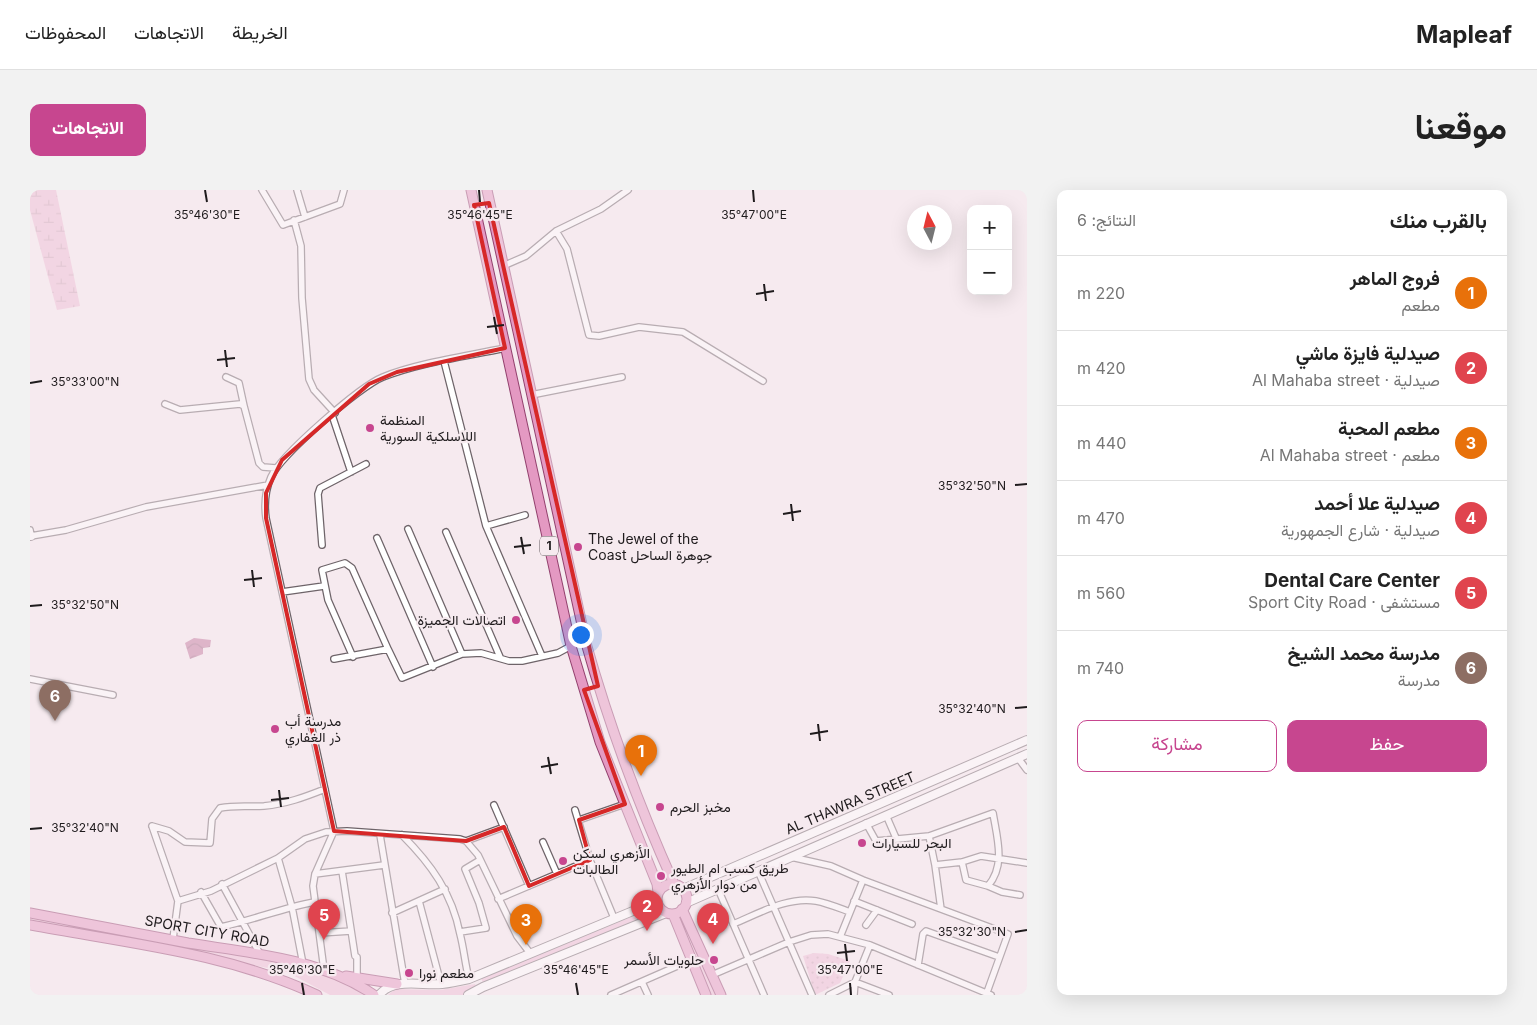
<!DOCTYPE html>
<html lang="ar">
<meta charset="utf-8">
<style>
body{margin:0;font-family:Inter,Vazirmatn,sans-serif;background:#f2f2f2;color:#222;direction:rtl}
.controls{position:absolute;right:15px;top:15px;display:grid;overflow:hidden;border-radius:10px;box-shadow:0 5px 20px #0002}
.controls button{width:45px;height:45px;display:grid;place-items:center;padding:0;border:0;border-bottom:1px solid #e0e0e0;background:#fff;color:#222;font:25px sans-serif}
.compass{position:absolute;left:877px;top:15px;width:45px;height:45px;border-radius:50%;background:#fff;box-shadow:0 5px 20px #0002;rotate:353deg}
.you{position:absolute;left:550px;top:444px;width:18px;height:18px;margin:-12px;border:4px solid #fff;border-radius:50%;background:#1a73e8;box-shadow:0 0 0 8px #1a73e833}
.badge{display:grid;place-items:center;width:32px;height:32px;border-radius:50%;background:#c7468f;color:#fff;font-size:16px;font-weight:700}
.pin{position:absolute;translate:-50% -41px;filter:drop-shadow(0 1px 2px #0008)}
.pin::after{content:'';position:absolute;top:26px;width:18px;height:15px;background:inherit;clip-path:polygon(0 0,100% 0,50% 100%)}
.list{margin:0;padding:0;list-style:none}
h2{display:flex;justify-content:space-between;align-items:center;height:65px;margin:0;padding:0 20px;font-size:21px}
h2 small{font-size:16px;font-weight:400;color:#767676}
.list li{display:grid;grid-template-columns:32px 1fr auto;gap:15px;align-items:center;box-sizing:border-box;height:75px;padding:0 20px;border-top:1px solid #e0e0e0}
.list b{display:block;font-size:19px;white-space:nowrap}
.list p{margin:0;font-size:16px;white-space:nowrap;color:#767676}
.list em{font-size:16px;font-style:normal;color:#767676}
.actions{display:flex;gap:10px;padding:15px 20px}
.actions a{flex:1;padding:11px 0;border:1px solid #c7468f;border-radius:10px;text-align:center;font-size:18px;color:#c7468f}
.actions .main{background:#c7468f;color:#fff}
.map{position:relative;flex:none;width:997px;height:805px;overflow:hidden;direction:ltr;border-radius:10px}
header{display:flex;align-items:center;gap:30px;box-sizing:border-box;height:70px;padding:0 25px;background:#fff;border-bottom:1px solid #e0e0e0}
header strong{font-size:24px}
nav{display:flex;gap:28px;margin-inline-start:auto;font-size:18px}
.intro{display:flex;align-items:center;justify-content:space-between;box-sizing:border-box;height:120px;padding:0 30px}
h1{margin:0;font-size:35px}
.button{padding:12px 22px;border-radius:10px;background:#c7468f;color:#fff;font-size:18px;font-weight:700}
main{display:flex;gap:30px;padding:0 30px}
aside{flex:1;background:#fff;border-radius:10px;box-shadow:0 5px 20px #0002}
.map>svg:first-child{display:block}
.green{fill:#eebdd4}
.wetland{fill:url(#wetland-marsh)}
.park{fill:url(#park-dots)}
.water{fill:url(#water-waves)}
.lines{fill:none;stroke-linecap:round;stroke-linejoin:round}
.street-casing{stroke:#6e6469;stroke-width:8}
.secondary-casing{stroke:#6e6469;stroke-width:10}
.primary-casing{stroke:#93416e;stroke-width:11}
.street{stroke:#fff;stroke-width:5.5}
.secondary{stroke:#fff;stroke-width:8}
.primary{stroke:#e499c2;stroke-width:9}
.marked{fill:none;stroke:#d62828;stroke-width:4;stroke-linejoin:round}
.ticks{fill:none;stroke:#1f1b1d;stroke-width:2}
.poi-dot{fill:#c7468f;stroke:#f6eaef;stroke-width:2}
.labels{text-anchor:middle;stroke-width:4.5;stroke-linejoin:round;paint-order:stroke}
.shield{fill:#f6eaef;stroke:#60595c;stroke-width:1}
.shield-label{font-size:12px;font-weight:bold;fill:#1f1b1d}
.poi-label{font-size:14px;fill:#1f1b1d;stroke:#f6eaef;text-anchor:start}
.street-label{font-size:14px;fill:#1f1b1d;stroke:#f6eaef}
.ticks-label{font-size:12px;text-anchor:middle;fill:#1f1b1d;stroke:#f6eaef;stroke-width:4.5;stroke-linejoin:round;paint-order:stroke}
</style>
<header>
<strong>Mapleaf</strong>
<nav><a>الخريطة</a><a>الاتجاهات</a><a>المحفوظات</a></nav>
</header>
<div class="intro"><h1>موقعنا</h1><a class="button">الاتجاهات</a></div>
<main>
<aside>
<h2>بالقرب منك<small>النتائج: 6</small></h2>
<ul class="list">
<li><span class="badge" style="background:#e8710a">1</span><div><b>فروج الماهر</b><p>مطعم</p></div><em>220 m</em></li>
<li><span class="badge" style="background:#e0444e">2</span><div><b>صيدلية فايزة ماشي</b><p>صيدلية · Al Mahaba street</p></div><em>420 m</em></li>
<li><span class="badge" style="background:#e8710a">3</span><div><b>مطعم المحبة</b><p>مطعم · Al Mahaba street</p></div><em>440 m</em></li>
<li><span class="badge" style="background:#e0444e">4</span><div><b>صيدلية علا أحمد</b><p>صيدلية · شارع الجمهورية</p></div><em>470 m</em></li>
<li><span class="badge" style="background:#e0444e">5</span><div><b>Dental Care Center</b><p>مستشفى · Sport City Road</p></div><em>560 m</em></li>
<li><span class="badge" style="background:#8d6e63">6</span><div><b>مدرسة محمد الشيخ</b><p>مدرسة</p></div><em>740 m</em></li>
</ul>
<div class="actions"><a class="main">حفظ</a><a>مشاركة</a></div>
</aside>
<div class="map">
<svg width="997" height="805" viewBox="0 0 997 805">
<defs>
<pattern id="wetland-marsh" width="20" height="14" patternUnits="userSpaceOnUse" patternTransform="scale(1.25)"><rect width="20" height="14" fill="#eebdd4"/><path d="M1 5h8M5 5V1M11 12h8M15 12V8" fill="none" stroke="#cca2b6"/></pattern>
<pattern id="park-dots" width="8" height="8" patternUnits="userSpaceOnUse" patternTransform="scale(1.25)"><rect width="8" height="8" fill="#eebdd4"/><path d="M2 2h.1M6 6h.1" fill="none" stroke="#cca2b6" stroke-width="1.8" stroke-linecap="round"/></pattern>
<pattern id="water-waves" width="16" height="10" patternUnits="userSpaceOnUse" patternTransform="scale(1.25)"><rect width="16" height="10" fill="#c1769c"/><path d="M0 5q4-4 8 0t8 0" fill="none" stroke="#9c607f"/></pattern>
</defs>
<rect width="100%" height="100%" fill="#f6eaef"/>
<path class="green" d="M0 725 132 752V753L130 755 0 730Z
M601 727 610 729 454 795 451 788Z
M653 728 686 805H681L649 730Z
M149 754C205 765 289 773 335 805H300L257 782 148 760 146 755Z
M445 794 447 799 435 805H358L365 799 410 800Z"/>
<path class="wetland" d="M0 0H26L50 116 27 120 0 20Z"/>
<path class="park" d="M784 763 798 764 820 771 810 793 785 805 773 766Z"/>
<path class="water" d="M164 448 181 450 180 457 173 458V464L160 469 155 453Z"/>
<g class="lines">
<g class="street-casing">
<path id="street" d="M232 0 253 35 310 14 314 0
M267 0 275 27
M264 30 271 56 272 108 279 189 284 200 305 223
M526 41 537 59 559 145 569 146 609 137 653 142 733 191
M473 76 496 66 526 41 571 19 598 0
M414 171 456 336 512 466
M196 187 209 193 214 216
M501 205 592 187
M135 214 150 220 210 214 214 216 229 273 233 277 246 278
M302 225 321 282
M456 336 495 325
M378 339 432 464
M0 340 1 346 36 340 116 317 238 295
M416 342 470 467
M347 348 403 477
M292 355 288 304 290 298 336 274
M252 402 294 396
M323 467 298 410 292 380 315 373 322 378 358 459
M304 469 358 459 372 488 432 464 451 463 479 471H492L528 463 541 456
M0 489 83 505
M988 568 997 580
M464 615 499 696
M545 620 560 670 584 728
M856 625 866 648
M549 630 595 614
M836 633 846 651 899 646
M122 636 139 641 155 652 180 653 182 629 190 618C205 615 218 617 234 616 256 614 275 607 295 599
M122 636 148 711 143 749
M350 645 375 794
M372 645C401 674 422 703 430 744 434 759 435 774 439 789
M436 651 474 637
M513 652 527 684
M761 667 801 676 833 690 978 744 956 805
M248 668 262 717 273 774
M905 675 899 646 963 623C967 648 976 675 958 696L936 690 932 672
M312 681 325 766 327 767V787
M728 681 782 805
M285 684 354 675
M192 694 230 764
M958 696 972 702 990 705
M688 699 734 805
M171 702 191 737C223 730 253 718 284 712
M468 709 560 670
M148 711 181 701 248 668 275 649 296 642 317 641 430 649 436 651 448 665 487 746 500 763
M389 711 411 794
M824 711 882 734
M911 719 905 675 932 672 951 666 997 673
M362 723 415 699
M703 734C728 724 758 706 786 711 797 713 809 718 820 722
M836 735 847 720
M430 742 456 738 449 713 435 679 450 670
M290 743 321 741
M810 747 833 690
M888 775 893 744 896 741 969 767
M294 780 283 696 285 684 304 641 236 328C234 314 235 301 241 287 251 265 330 196 353 187 387 173 438 166 475 158
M682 785 759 752 781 745 798 744 840 755 961 805
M612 792 618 805
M581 805 661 770
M799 805 825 792 859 805
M824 805 825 792 840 755"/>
</g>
<g class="secondary-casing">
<path id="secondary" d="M0 346H1
M653 699 997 550
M656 713 997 564
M349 805C364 787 391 796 412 794 421 793 430 791 439 789L627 711
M438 805 453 797 636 723"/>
</g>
<g class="primary-casing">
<path id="primary" d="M441 0 541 456 570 552 627 694 628 703
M457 0 556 453C579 535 609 616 644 694
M627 709a15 15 0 1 1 30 0a15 15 0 1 1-30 0Z
M652 719 691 805
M0 723C53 733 105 743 158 753 220 763 290 768 344 805
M643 724 676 805
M0 735C96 753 198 763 287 805
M316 786 367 794"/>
</g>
<use href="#street" class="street"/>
<use href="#secondary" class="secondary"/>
<use href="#primary" class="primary"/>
</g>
<path d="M0 0H997V805H0ZM459 13 568 496 554 500 595 614 549 630 560 670 499 696 474 637 436 651 304 641 236 328V303L252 270 339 194 367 182 475 158 444 15Z" fill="#f6eaef" fill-opacity=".55" fill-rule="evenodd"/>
<path class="marked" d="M459 13 568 496 554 500 595 614 549 630 560 670 499 696 474 637 436 651 304 641 236 328V303L252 270 339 194 367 182 475 158 444 15Z"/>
<path class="ticks" d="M175 0 177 12M449 0 450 12M723 0 724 12M734 94 736 111M726 104 744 101M464 127 467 144M457 137 474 135M195 160 197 177M187 170 205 168M0 193 12 191M985 295 997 294M761 314 763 331M753 324 771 321M491 347 494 364M484 357 501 355M222 380 224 397M214 390 232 388M0 416 12 415M985 518 997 517M788 534 790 551M780 544 798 541M518 567 521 584M511 577 528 574M249 600 251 617M241 610 259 608M0 639 12 638M985 742 997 740M815 754 817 771M807 763 825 761M272 793 274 805M546 793 548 805M820 793 821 805"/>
<g class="poi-dot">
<circle cx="340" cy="238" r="5"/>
<circle cx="548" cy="357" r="5"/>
<circle cx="486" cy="430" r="5"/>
<circle cx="245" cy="539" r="5"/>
<circle cx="630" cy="617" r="5"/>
<circle cx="832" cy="653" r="5"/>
<circle cx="533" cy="671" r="5"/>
<circle cx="631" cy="686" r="5"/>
<circle cx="684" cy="770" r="5"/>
<circle cx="379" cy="783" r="5"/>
</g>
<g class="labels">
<rect class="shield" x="510" y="346.5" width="18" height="19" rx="4"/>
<g class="shield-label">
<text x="519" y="360">1</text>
</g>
<g class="poi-label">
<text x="350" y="235">المنظمة<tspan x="350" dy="16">اللاسلكية السورية</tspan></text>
<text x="558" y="354">The Jewel of the<tspan x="558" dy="16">Coast جوهرة الساحل</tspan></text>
<text x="476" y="435" text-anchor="end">اتصالات الجميزة</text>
<text x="255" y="536">مدرسة أب<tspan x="255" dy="16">ذر الغفاري</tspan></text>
<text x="640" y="622">مخبز الحرم</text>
<text x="842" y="658">البحر للسيارات</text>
<text x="543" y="668">الأزهري لسكن<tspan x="543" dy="16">الطالبات</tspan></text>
<text x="641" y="683">طريق كسب ام الطيور<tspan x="641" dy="16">من دوار الأزهري</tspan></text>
<text x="674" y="775" text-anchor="end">حلويات الأسمر</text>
<text x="389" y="788">مطعم نورا</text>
</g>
<g class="street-label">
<text transform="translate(820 613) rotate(-23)" y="5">AL THAWRA STREET</text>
<text transform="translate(177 741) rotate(10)" y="5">SPORT CITY ROAD</text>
</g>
</g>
<g class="ticks-label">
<text x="177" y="29">35°46'30"E</text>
<text x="450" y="29">35°46'45"E</text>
<text x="724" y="29">35°47'00"E</text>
<text x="55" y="196">35°33'00"N</text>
<text x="942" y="300">35°32'50"N</text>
<text x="55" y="419">35°32'50"N</text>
<text x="942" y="523">35°32'40"N</text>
<text x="55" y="642">35°32'40"N</text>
<text x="942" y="746">35°32'30"N</text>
<text x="272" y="784">35°46'30"E</text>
<text x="546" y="784">35°46'45"E</text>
<text x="820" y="784">35°47'00"E</text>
</g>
</svg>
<div class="controls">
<button>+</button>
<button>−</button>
</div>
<svg class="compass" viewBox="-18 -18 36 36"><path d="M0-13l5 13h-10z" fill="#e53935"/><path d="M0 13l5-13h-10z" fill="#767676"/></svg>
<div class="you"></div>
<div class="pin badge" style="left:611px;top:586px;background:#e8710a">1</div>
<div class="pin badge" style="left:617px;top:741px;background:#e0444e">2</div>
<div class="pin badge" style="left:496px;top:755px;background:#e8710a">3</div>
<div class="pin badge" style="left:683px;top:754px;background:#e0444e">4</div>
<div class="pin badge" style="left:294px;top:750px;background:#e0444e">5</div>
<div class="pin badge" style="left:25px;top:531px;background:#8d6e63">6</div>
</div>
</main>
